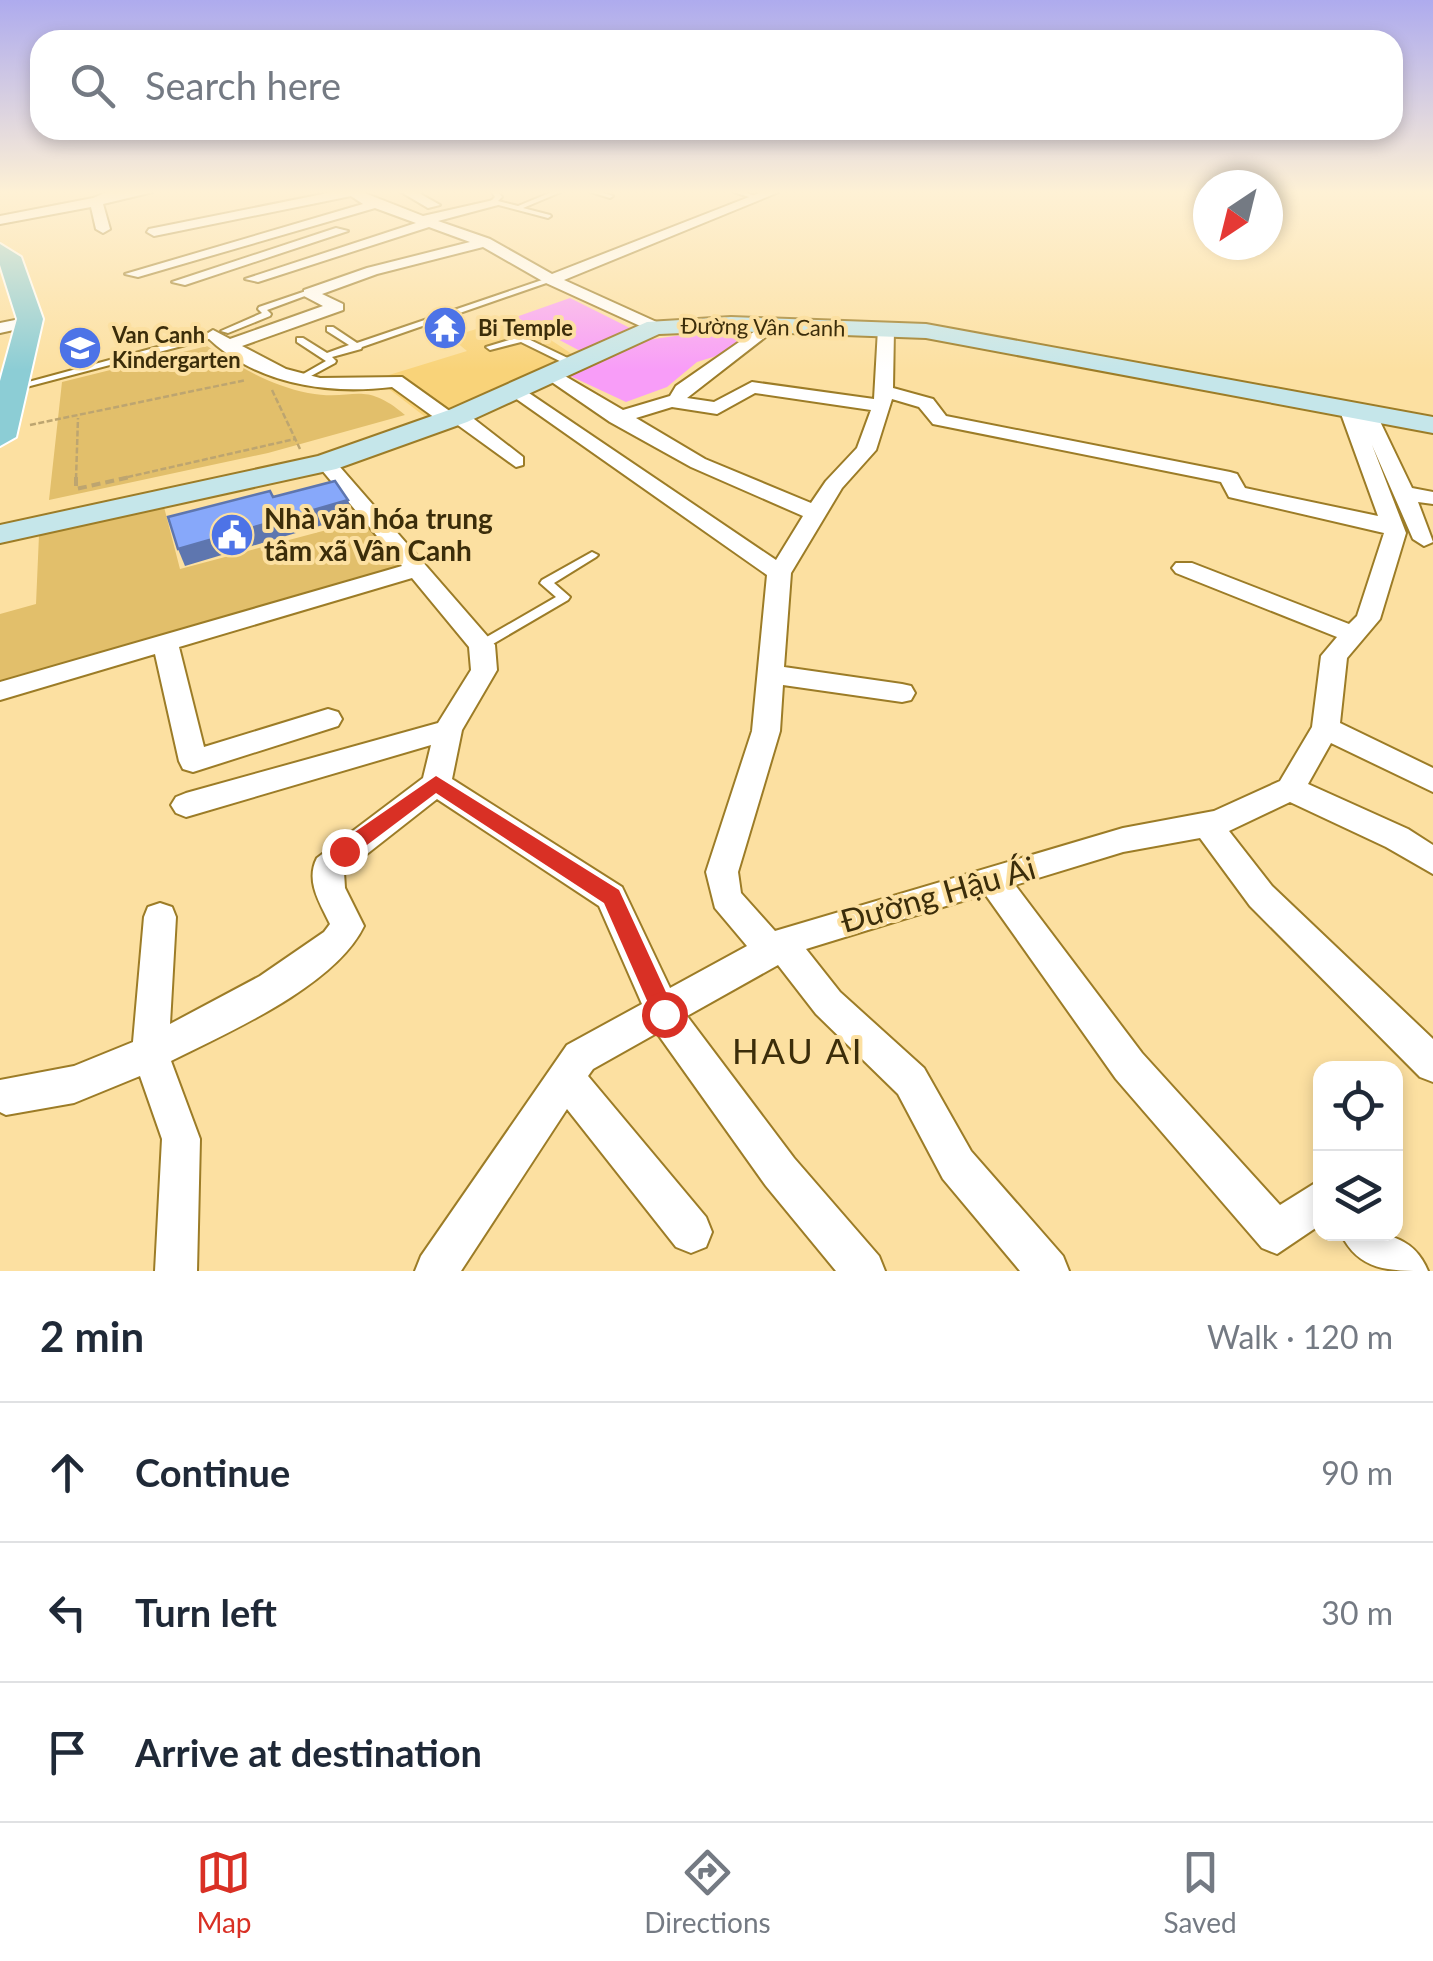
<!DOCTYPE html>
<meta charset="utf-8">
<style>
body{margin:0;font-family:Lato,sans-serif;background:#f6f6f7;color:#1f2937}
.controls{position:absolute;right:30px;bottom:30px;display:grid;overflow:hidden;border-radius:20px;box-shadow:0 5px 15px #0003}
.controls button{width:90px;height:90px;display:grid;place-items:center;padding:0;border:0;border-bottom:2px solid #e0e1e3;background:#fff;color:#1f2937;font:50px sans-serif}
.compass{position:absolute;left:1193px;top:170px;width:90px;height:90px;border-radius:50%;background:#fff;box-shadow:0 5px 15px #0003;rotate:215deg}
.stop{position:absolute;width:30px;height:30px;margin:-22px;border:8px solid #d93025;border-radius:50%;background:#fff}
.stop.end{background:#d93025;border-color:#fff;box-shadow:0 2px 10px #0008}
.list{margin:0;padding:0;list-style:none}
h2{display:flex;justify-content:space-between;align-items:center;height:130px;margin:0;padding:0 40px;font-size:42px}
h2 small{font-size:32px;font-weight:400;color:#747a83}
.list li{display:grid;grid-template-columns:65px 1fr auto;gap:30px;align-items:center;box-sizing:border-box;height:140px;padding:0 40px;border-top:2px solid #e0e1e3}
.list b{display:block;font-size:38px;white-space:nowrap}
.list em{font-size:32px;font-style:normal;color:#747a83}
.icon{flex:none;width:55px;height:55px;fill:none;stroke:currentColor;stroke-width:2;stroke-linecap:round;stroke-linejoin:round}
.map{position:relative;flex:none;width:1433px;height:1271px;overflow:hidden}
.search{position:absolute;background:#fff;box-shadow:0 5px 15px #0003;left:30px;right:30px;top:30px;height:110px;display:flex;align-items:center;gap:25px;box-sizing:border-box;padding:0 35px;border-radius:30px;color:#747a83;font-size:38px}
.sheet{height:550px;background:#fff}
nav{display:flex;justify-content:space-around;align-items:center;box-sizing:border-box;height:140px;border-top:2px solid #e0e1e3;background:#fff;font-size:28px;color:#747a83}
nav a{display:grid;justify-items:center;gap:5px}
nav .on{color:#d93025}
.map>svg:first-child{display:block}
.built{fill:#f9d379}
.green{fill:#e2bf6b}
.water{fill:#f89df8}
.lines{fill:none;stroke-linecap:round;stroke-linejoin:round}
.lane-casing{stroke:#9c7c27;stroke-width:4}
.street-casing{stroke:#9c7c27;stroke-width:4}
.secondary-casing{stroke:#9c7c27;stroke-width:4}
.primary-casing{stroke:#fff;stroke-width:4}
.path-far1{stroke:#bda570;stroke-width:2.5;stroke-dasharray:6 2.5;stroke-linecap:butt}
.path{stroke:#bda570;stroke-width:4;stroke-dasharray:9 5;stroke-linecap:butt}
.lane{fill:#fff;fill-rule:evenodd}
.street{fill:#fff;fill-rule:evenodd}
.secondary{fill:#c5e6ea;fill-rule:evenodd}
.primary{fill:#8ccdd5;fill-rule:evenodd}
.shaded-wall{fill:#5e76af}
.building{fill:#87a8fa;stroke:#5e76af;stroke-width:2.5}
.route{fill:#d93025}
.labels{text-anchor:middle;stroke-width:8;stroke-linejoin:round;paint-order:stroke}
.far-street-label{font-size:22px;fill:#3b2d0a;stroke:#fce0a1}
.far-poi-label{font-size:22px;font-weight:bold;fill:#3b2d0a;stroke:#fce0a1;text-anchor:start}
.poi-label{font-size:28px;font-weight:bold;fill:#3b2d0a;stroke:#fce0a1;text-anchor:start}
.near-street-label{font-size:32px;fill:#3b2d0a;stroke:#fce0a1}
.near-neighbourhood-label{font-size:35px;letter-spacing:2.5px;fill:#3b2d0a;stroke:#fce0a1}
</style>
<div class="map">
<svg width="1433" height="1271" viewBox="0 0 1433 1271">
<rect width="100%" height="100%" fill="#fce0a1"/>
<path class="built" d="M516 317 578 358 428 419 376 379 467 351 450 337Z"/>
<path class="green" d="M207 346C237 366 272 386 308 393 355 402 362 379 405 415L268 453 49 500 62 382Z
M164 507 180 569 368 519 405 567 0 687V614L36 604 39 535Z"/>
<path class="water" d="M570 298 640 333 584 353 516 317Z
M710 331 754 334 732 351 697 362 667 387 626 402 566 374 640 341Z"/>
<g class="lines">
<g class="lane-casing">
<path id="lane" d="M492 192H498L502 197 498 201 518 206 552 192H561L523 208 550 215 551 216 548 218 491 203V201L495 197Z
M591 192H601L613 196 610 198Z
M734 192H744L761 198 758 200Z
M548 278 555 280 362 347 361 349 332 357 336 361 335 363 298 383 291 381 326 361 297 342V338H303L327 353 349 345 327 331V327H333L357 343Z
M306 291 313 293 267 310 271 314 270 316 228 333 221 331 262 313 258 309 259 307Z
M213 332 216 333V337L15 390 10 387Z
M522 336 578 363 579 365 572 367 521 342 490 350 486 347Z
M592 552 598 555 596 557 554 583 570 597 568 600 486 648H478L476 645 478 642 556 597 540 583 542 580Z"/>
</g>
<g class="street-casing">
<path id="street" d="M107 192H153L103 204 110 229 103 233 96 229 91 207 0 224V216L93 198Z
M333 192H362L423 216 498 199V205L438 221 490 239 552 274 762 192H779L564 280 661 324V330H649L546 283 483 247 377 274 322 294 343 304V310L242 346 286 369 320 378 402 377 451 412H465L523 457V465L516 467 455 423H442L392 387C326 395 254 384 205 335L213 330 230 339 323 306 304 296V290L367 268 470 242 429 227 258 282 245 279 416 223 375 208 138 277 125 274 363 204 351 196 154 236 147 232 149 229Z
M401 192H417L440 205 428 208Z
M336 228 348 231 185 285 172 282Z
M30 317 38 322 36 325 0 333V323Z
M771 320 777 322V328L687 398 714 402 752 382 874 399 878 329 886 324 894 329 893 388 933 399 946 416 1230 472 1237 474 1245 488 1378 516 1340 411 1349 405 1359 414 1375 411 1412 488 1433 492V504L1418 502 1433 542 1424 546 1413 539 1372 445 1406 533 1380 619 1347 658 1340 723 1433 768V792L1331 743 1308 784 1408 829 1433 845V874L1386 847 1290 802 1229 831 1272 886 1433 1039V1082L1420 1077 1250 906 1200 838 1123 852 1015 885 1142 1053 1280 1205 1320 1180V1225L1277 1254 1262 1248 1116 1079 985 894 806 949 840 992 924 1068 971 1151 1063 1256 1069 1271H1020L943 1179 898 1094 816 1014 778 965 687 1016 794 1158 879 1256 885 1271H836L766 1186 657 1033 593 1069 588 1076 706 1217 712 1232 706 1247 691 1253 676 1247 567 1109 461 1271H415L421 1256 567 1045 642 1004 599 906 437 799 344 872 345 888 364 926C335 986 229 1032 171 1061L200 1139 197 1271H155L162 1139 140 1076 74 1103 6 1115 0 1112V1080L74 1066 133 1042 144 917 148 907 160 903 172 907 176 917 170 1024 260 976 324 932 330 924C320 903 305 881 317 858L423 778 431 745 186 817 176 813 171 805 176 797 186 793 438 723 471 670 469 647 412 578 179 647 204 747 328 709 338 712 342 719 338 726 193 772 183 769 179 761 155 654 0 700V682L402 566 316 463 319 459H333L495 645 497 670 462 730 452 779 622 887 670 988 747 946 715 908 706 872 752 731 767 575 505 391 520 387 776 560 803 516 691 467 610 422 543 376 558 372 623 410 670 396 676 386ZM755 393 871 410 857 448 826 481 811 503 705 459 636 418 672 407 717 414ZM892 399 919 407 933 424 1221 482 1229 497 1384 533 1357 616 1349 624 1192 563H1176L1172 568 1176 573 1337 637 1321 656 1312 727 1280 781 1214 811 1123 828 775 931 741 893 738 872 780 731 783 685 902 702 911 700 915 693 911 686 902 684 784 667 791 573 842 488 876 450Z
M1341 1234C1378 1232 1412 1232 1428 1271 1389 1271 1359 1271 1341 1234Z"/>
</g>
<g class="secondary-casing">
<path id="secondary" d="M731 317 926 324 1433 417V433L926 338 731 331 659 334 467 422 336 469 0 543V525L318 456 449 410 647 322Z"/>
</g>
<g class="primary-casing">
<path id="primary" d="M0 244 21 257 43 319 16 437 0 446V381L17 319 0 265Z"/>
</g>
<path class="path-far1" d="M272 390 300 449
M30 425 246 380
M76 479 78 418
M119 479 295 439"/>
<path class="path" d="M76 477V489L130 477"/>
<use href="#lane" class="lane"/>
<use href="#street" class="street"/>
<use href="#secondary" class="secondary"/>
<use href="#primary" class="primary"/>
</g>
<path class="shaded-wall" d="M348 500 353 516 185 566 178 549Z"/>
<path class="building" d="M335 481 348 500 178 549 168 517 270 491 273 497Z"/>
<linearGradient id="sky" x2="0" y2="1"><stop stop-color="#aeabee"/><stop offset="0.52" stop-color="#fef1d5"/><stop offset="1" stop-color="#fef1d5" stop-opacity="0"/></linearGradient>
<rect width="1433" height="370" fill="url(#sky)"/>
<path class="route" d="M436 776 619 890 676 1014 672 1021H656L604 903 436 793 351 857H336V845Z"/>
<defs>
<g id="temple-disc" transform="scale(2.25)"><circle r="9.5" fill="#4d73e7" stroke="#fce0a1"/><path d="M0-6L5-2H3V0L6.5 2.5H4V6H1.5V3h-3V6H-4V2.5H-6.5L-3 0V-2H-5Z" fill="#fff"/></g>
<g id="school-disc" transform="scale(2.25)"><circle r="9.5" fill="#4d73e7" stroke="#fce0a1"/><path d="M0-5L7-2L0 1L-7-2ZM-4 1L0 2.5L4 1V4Q0 6-4 4Z" fill="#fff"/></g>
<g id="civic-disc" transform="scale(2.25)"><circle r="9.5" fill="#4d73e7" stroke="#fce0a1"/><path d="M-.6-6.5H3V-4.5H.6V-3L4-1V1h2V6H-6V1h2V-1L-.6-3ZM-1.2 2.5V6h2.4V2.5Z" fill="#fff"/></g>
</defs>
<g fill-rule="evenodd">
<use href="#temple-disc" x="445" y="328"/>
<use href="#school-disc" x="80" y="348"/>
<use href="#civic-disc" x="232" y="535"/>
</g>
<g class="labels">
<g class="far-street-label">
<text transform="translate(763 327) rotate(1)" y="8">Đường Vân Canh</text>
</g>
<g class="far-poi-label">
<text x="478" y="336">Bi Temple</text>
<text x="112" y="343">Van Canh<tspan x="112" dy="25">Kindergarten</tspan></text>
</g>
<g class="poi-label">
<text x="264" y="529">Nhà văn hóa trung<tspan x="264" dy="32">tâm xã Vân Canh</tspan></text>
</g>
<g class="near-street-label">
<text transform="translate(938 895) rotate(-16)" y="11">Đường Hậu Ái</text>
</g>
<g class="near-neighbourhood-label">
<text x="798" y="1064">HAU AI</text>
</g>
</g>
</svg>
<div class="controls">
<button><svg class="icon" aria-label="locate" viewBox="0 0 24 24"><circle cx="12" cy="12" r="6"/><path d="M12 2v4M12 18v4M2 12h4M18 12h4"/></svg></button>
<button><svg class="icon" aria-label="layers" viewBox="0 0 24 24"><path d="M12 4l9 5-9 5-9-5zM3 14l9 5 9-5"/></svg></button>
</div>
<svg class="compass" viewBox="-18 -18 36 36"><path d="M0-13l5 13h-10z" fill="#e53935"/><path d="M0 13l5-13h-10z" fill="#747a83"/></svg>
<div class="stop" style="left:664px;top:1014px"></div>
<div class="stop end" style="left:344px;top:851px"></div>
<div class="search"><svg class="icon" aria-label="search" viewBox="0 0 24 24"><circle cx="10" cy="10" r="6"/><path d="M15 15l6 6"/></svg>Search here</div>
</div>
<section class="sheet">
<h2>2 min<small>Walk · 120 m</small></h2>
<ul class="list">
<li><svg class="icon" aria-label="ahead" viewBox="0 0 24 24"><path d="M12 20V5M6 11l6-6 6 6"/></svg><div><b>Continue</b></div><em>90 m</em></li>
<li><svg class="icon" aria-label="left" viewBox="0 0 24 24"><path d="M17 20v-9H6M10 6l-5 5 5 5"/></svg><div><b>Turn left</b></div><em>30 m</em></li>
<li><svg class="icon" aria-label="arrive" viewBox="0 0 24 24"><path d="M6 21V4h12l-3 4 3 4H6"/></svg><div><b>Arrive at destination</b></div></li>
</ul>
</section>
<nav>
<a class="on"><svg class="icon" aria-label="map" viewBox="0 0 24 24"><path d="M3 6l6-2 6 2 6-2v14l-6 2-6-2-6 2zM9 4v14M15 6v14"/></svg>Map</a>
<a><svg class="icon" aria-label="directions" viewBox="0 0 24 24"><path d="M12 3l9 9-9 9-9-9zM9 14v-3h6M13 9l2 2-2 2"/></svg>Directions</a>
<a><svg class="icon" aria-label="saved" viewBox="0 0 24 24"><path d="M7 4h10v16l-5-4-5 4z"/></svg>Saved</a>
</nav>
